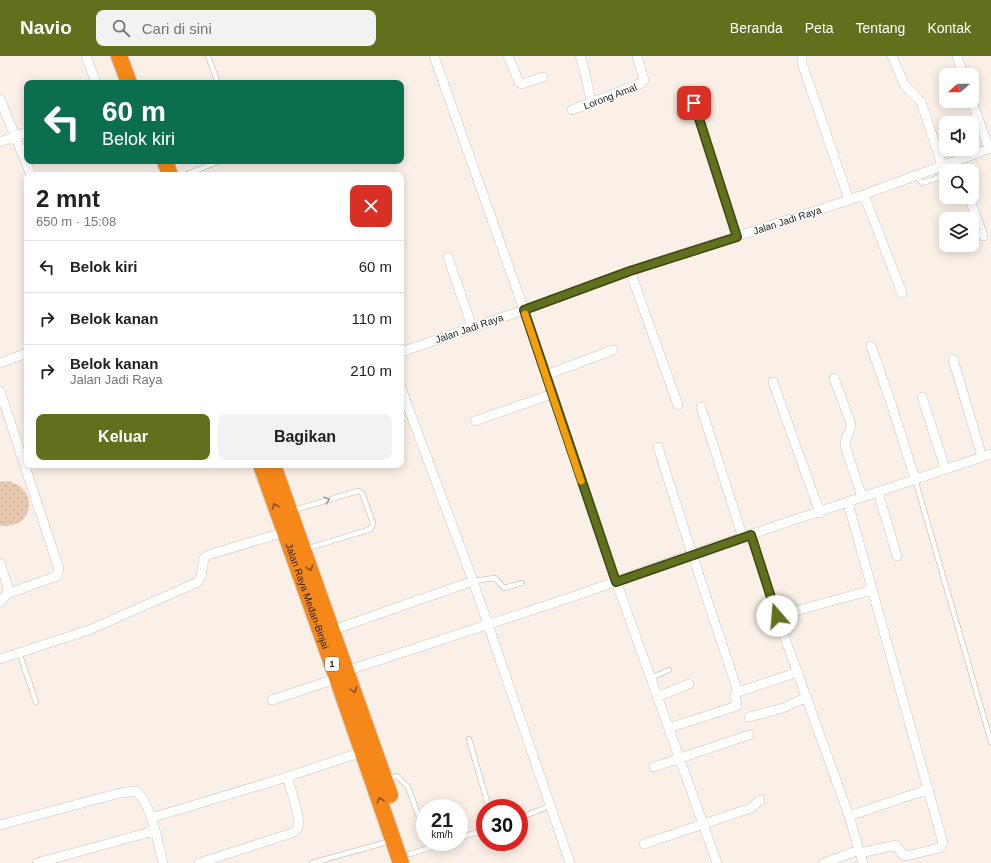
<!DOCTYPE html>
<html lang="id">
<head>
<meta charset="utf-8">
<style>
  body { margin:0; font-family:Arial,sans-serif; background:#f2f2f2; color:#222; height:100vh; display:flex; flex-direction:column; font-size:15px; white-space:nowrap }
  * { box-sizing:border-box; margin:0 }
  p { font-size:13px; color:#767676 }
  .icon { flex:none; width:22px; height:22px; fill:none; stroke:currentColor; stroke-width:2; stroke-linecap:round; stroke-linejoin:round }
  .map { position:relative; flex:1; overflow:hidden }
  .sheet { position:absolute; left:24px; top:116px; width:380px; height:296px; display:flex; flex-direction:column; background:#fff; border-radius:8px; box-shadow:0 2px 10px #0003 }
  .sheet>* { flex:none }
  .top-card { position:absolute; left:24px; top:24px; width:380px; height:84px; border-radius:8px; box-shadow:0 2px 10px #0003; background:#0b6e4f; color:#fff; overflow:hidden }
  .needle { width:26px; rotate:249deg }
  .fabs { position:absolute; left:939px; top:12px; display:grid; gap:8px }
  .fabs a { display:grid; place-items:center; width:40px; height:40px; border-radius:8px; background:#fff; box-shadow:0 2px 10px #0003; font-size:20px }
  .speed { position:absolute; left:416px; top:743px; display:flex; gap:8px; font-size:20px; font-weight:700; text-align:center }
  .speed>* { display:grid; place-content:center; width:52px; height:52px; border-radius:50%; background:#fff; box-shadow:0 2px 10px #0003; line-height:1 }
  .speed small { font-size:10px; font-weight:400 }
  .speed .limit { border:6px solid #d22; background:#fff; color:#111 }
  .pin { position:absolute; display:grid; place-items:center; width:34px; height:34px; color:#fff; margin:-17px; border-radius:8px; box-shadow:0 2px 6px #0006 }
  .me { position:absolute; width:44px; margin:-22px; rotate:342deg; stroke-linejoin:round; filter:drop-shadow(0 0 3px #0008) }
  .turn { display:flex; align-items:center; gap:14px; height:84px; padding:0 12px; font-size:18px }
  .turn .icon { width:52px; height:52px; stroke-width:2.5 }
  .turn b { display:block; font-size:28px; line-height:34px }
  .round { display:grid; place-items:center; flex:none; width:42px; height:42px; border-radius:8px; background:#f2f2f2 }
  .overview { display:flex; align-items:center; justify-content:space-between; height:68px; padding:0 12px }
  h1 { font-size:24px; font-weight:700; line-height:30px }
  .button { display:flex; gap:8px; margin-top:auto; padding:8px 12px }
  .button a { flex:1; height:46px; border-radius:8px; background:#60701d; color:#fff; font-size:16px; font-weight:700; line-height:46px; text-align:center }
  .button a+a { background:#f2f2f2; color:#222 }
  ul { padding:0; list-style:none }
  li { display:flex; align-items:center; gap:12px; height:52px; padding:0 12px; border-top:1px solid #e0e0e0 }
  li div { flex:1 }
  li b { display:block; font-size:15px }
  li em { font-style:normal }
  header { display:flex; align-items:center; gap:24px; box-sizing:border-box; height:56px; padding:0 20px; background:#60701d; color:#fff }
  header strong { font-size:19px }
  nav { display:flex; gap:22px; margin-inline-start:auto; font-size:14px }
  .search { width:280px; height:36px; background:#f2f2f2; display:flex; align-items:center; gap:10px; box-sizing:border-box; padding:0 14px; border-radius:8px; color:#767676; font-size:15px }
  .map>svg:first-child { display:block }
</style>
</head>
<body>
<header>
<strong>Navio</strong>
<div class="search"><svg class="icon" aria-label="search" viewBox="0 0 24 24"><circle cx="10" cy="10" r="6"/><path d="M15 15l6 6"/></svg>Cari di sini</div>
<nav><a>Beranda</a><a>Peta</a><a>Tentang</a><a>Kontak</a></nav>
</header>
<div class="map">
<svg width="991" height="807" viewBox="0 0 991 807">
  <defs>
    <pattern id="grass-dots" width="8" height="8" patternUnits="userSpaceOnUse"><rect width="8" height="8" fill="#e7c9af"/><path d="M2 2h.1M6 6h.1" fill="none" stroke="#c6ac96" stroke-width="1.8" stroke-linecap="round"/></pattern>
  </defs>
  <rect width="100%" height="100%" fill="#faf0e7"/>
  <path fill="url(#grass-dots)" d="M8,425c32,8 26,47 -6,45l-2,-1v-43z"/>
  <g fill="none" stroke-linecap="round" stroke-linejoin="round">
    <g stroke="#cfc5bc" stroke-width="6">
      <path id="lane" d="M208,0l10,27
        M951,106l2,9
        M185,119l35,-14
        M916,119l6,8 24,-8
        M915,423l76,263
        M291,455l67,-20 4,2 11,30 -2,6 -65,20
        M473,525l22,-3 9,10 18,-5
        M19,596l17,50
        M651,622l18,-8
        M469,683l20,69
        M387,722l10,-2 11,11 17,47
        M519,762l31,-12
        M459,782l26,-8
        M410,798l37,-12
        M312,807l79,-22"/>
    </g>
    <g stroke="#cfc5bc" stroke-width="10">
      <path id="street" d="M86,0l10,27
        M434,0l90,254 92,271 101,282
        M508,0l11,26 3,2 21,-7
        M580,0c6,16 7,31 12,47
        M802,0v7l47,137
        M892,0l13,30 16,16 21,63
        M957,0l6,19
        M0,43l31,76
        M972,45l17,48
        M694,47l43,134
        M572,54l70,-27 2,-3 -7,-24
        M0,86l27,-10
        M955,105l4,10
        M864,139l38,98
        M969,141l14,39
        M448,201l24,70
        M630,215l48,134
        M871,290l21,60 23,73
        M401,296l123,-42 106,-39 219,-71 142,-52
        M953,303l29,98
        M0,307l27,-10
        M546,319l67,-25
        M834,322l17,46c0,8 -6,13 -6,21l17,52
        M773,326l47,131
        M401,332l72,193 97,282
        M0,335l59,178 -2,7 -50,18
        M922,341l23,71
        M701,351l42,131
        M475,365l77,-27
        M658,391l34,107 46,138
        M878,436l19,64
        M848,447l95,340 -4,5 -33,8 -3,-1 -7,-10 -36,8
        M751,479l26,81 72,200 14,47
        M0,507l8,23 -1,8 -7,8
        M777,560l95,-26
        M333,574l140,-49
        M0,603l89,-29 109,-48 3,-5 3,-19 4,-3 77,-23
        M343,616l226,-74 123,-44 299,-100
        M657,641l32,-13
        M272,644l66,-22
        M749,661l34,-9 24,-11
        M669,672l68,-22 -2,-11 3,-3 60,-20
        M654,711l95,-32
        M849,760l80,-27
        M151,762l136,-41 78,-26
        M0,769l120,-32 16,-2c16,14 22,52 27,72
        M644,788l107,-36 9,-8
        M37,807l117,-32
        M199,807l93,-30c3,-2 6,-3 6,-6 3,-10 -8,-39 -11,-50
        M824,807l35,-13"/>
    </g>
    <g stroke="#d3d3d2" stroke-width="18">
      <g id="highway">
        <path d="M119,0l10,27"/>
        <path d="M165,105l5,14"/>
        <path id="s1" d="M261,409l75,210 65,188"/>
        <path d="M273,409l117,330"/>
      </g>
    </g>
    <use href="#lane" stroke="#fff" stroke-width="4.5"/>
    <use href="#street" stroke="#fff" stroke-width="9"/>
    <use href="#highway" stroke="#f68819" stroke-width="16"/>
  </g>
  <defs><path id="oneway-chevron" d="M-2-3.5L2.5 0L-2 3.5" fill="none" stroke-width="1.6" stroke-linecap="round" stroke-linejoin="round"/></defs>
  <use stroke="#9d9b9a" href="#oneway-chevron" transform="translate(327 444) rotate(-16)"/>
  <g stroke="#834f1c">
    <use href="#oneway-chevron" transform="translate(275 450) rotate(-110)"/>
    <use href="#oneway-chevron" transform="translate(310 512) rotate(70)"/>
    <use href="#oneway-chevron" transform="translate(354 634) rotate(70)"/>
    <use href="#oneway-chevron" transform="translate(380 744) rotate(-109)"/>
  </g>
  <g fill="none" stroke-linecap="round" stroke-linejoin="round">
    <g stroke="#3e4913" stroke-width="10">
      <path id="route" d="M694,47l43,134 -107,34 -106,39 92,272 135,-47 26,81"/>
    </g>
    <use href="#route" stroke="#60701d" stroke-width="7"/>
    <path stroke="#f59e0b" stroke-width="7" d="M525,258l56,167"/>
  </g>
  <g text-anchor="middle" stroke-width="3" stroke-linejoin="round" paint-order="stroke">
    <rect fill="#fff" stroke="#666462" stroke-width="1" x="325" y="601" width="14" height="14" rx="3"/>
    <g font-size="9" font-weight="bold" fill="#25211e">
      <text x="332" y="611">1</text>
    </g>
    <g font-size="10" fill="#25211e" stroke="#fff">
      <text transform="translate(610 40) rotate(-21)" y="4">Lorong Amal</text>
      <text transform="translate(787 164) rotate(-18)" y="4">Jalan Jadi Raya</text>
      <text transform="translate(469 272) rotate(-19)" y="4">Jalan Jadi Raya</text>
      <text dy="4" stroke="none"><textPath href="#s1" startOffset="139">Jalan Raya Medan-Binjai</textPath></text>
    </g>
  </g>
</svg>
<div class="fabs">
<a><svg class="needle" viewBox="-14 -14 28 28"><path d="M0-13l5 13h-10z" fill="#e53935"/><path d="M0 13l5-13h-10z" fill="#767676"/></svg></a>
<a><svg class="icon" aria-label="sound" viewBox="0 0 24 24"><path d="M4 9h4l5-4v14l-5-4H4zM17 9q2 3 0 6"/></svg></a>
<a><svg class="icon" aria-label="search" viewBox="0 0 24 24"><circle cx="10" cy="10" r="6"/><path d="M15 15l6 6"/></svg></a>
<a><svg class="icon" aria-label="layers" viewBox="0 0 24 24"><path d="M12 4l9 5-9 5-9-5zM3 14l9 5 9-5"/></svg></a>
</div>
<div class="speed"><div>21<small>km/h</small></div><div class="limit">30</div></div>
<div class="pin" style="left:694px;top:47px;background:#d93025"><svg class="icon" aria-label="arrive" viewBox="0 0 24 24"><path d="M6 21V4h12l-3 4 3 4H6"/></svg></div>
<svg class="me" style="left:777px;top:560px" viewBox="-20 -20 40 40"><circle r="19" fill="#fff"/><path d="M0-13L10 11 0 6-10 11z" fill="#60701d"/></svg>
<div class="top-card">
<div class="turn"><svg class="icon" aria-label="left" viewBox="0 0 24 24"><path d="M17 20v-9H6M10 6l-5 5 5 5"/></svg><div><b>60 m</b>Belok kiri</div></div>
</div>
<section class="sheet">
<div class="overview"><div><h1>2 mnt</h1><p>650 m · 15:08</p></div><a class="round" style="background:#d93025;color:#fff"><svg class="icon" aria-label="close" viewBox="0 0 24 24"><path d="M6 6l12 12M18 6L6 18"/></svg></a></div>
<ul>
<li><svg class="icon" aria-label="left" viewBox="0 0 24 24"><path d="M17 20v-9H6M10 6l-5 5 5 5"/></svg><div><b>Belok kiri</b></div><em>60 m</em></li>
<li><svg class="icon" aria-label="right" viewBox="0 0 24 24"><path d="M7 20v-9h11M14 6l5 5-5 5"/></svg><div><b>Belok kanan</b></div><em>110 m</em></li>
<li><svg class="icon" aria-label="right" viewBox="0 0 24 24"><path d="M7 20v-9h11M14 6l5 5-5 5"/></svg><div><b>Belok kanan</b><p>Jalan Jadi Raya</p></div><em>210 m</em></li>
</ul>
<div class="button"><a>Keluar</a><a>Bagikan</a></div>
</section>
</div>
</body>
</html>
